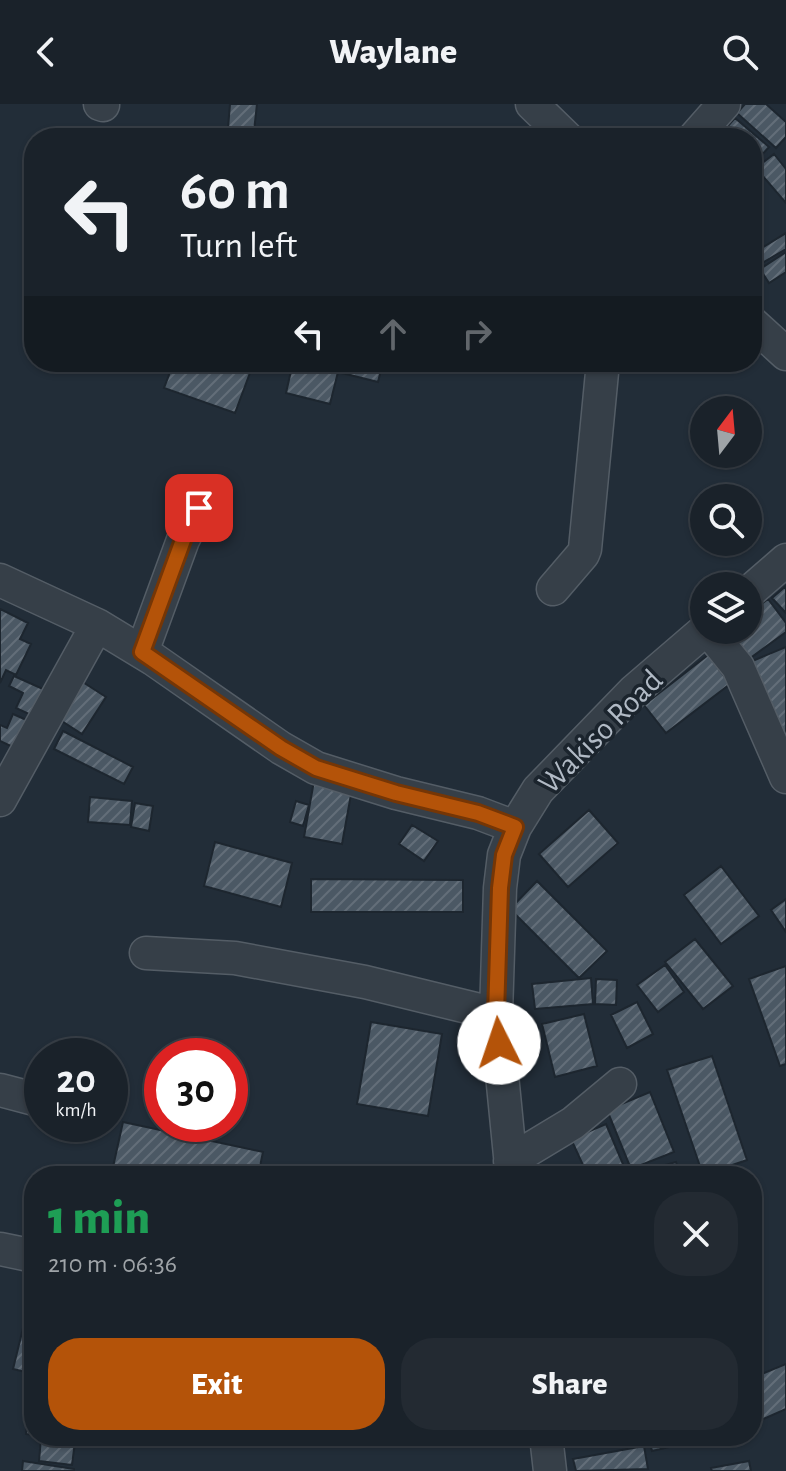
<!DOCTYPE html>
<html lang="en">
<head>
<meta charset="utf-8">
<style>
  body { margin:0; font-family:"Alegreya Sans",sans-serif; background:#232a32; color:#f1f3f6; height:100vh; display:flex; flex-direction:column; font-size:30px; white-space:nowrap }
  * { box-sizing:border-box; margin:0 }
  p { font-size:26px; color:#9fa4a8 }
  .icon { flex:none; width:44px; height:44px; fill:none; stroke:currentColor; stroke-width:2; stroke-linecap:round; stroke-linejoin:round }
  .map { position:relative; flex:1; overflow:hidden }
  .drawer { position:absolute; left:24px; top:1062px; width:738px; height:280px; display:flex; flex-direction:column; background:#1a222a; border-radius:32px; box-shadow:0 2px 6px #0004,0 0 0 2px #383f47 }
  .drawer>* { flex:none }
  .top-card { position:absolute; left:24px; top:24px; width:738px; height:244px; border-radius:32px; box-shadow:0 2px 6px #0004,0 0 0 2px #383f47; background:#1a222a; color:#f1f3f6; overflow:hidden }
  .needle { width:52px; rotate:16deg }
  .tools { position:absolute; left:690px; top:292px; display:grid; gap:16px }
  .tools a { display:grid; place-items:center; width:72px; height:72px; border-radius:50%; background:#1a222a; box-shadow:0 2px 6px #0004,0 0 0 2px #383f47; font-size:40px }
  .speed { position:absolute; left:24px; top:934px; display:flex; gap:16px; font-size:40px; font-weight:700; text-align:center }
  .speed>* { display:grid; place-content:center; width:104px; height:104px; border-radius:50%; background:#1a222a; box-shadow:0 2px 6px #0004,0 0 0 2px #383f47; line-height:1 }
  .speed small { font-size:20px; font-weight:400 }
  .speed .limit { border:12px solid #d22; background:#fff; color:#111 }
  .pin { position:absolute; display:grid; place-items:center; width:68px; height:68px; color:#fff; margin:-34px; border-radius:16px; box-shadow:0 4px 12px #0006 }
  .me { position:absolute; width:88px; margin:-44px; rotate:356deg; stroke-linejoin:round; filter:drop-shadow(0 0 6px #0008) }
  .turn { display:flex; align-items:center; gap:28px; height:168px; padding:0 24px; font-size:36px }
  .turn .icon { width:104px; height:104px; stroke-width:2.5 }
  .turn b { display:block; font-size:56px; line-height:68px }
  .lanes { display:flex; align-items:center; height:76px; padding:0 24px; background:#0003; justify-content:center; gap:40px; direction:ltr }
  .lanes .off { opacity:.35 }
  .round { display:grid; place-items:center; flex:none; width:84px; height:84px; border-radius:32px; background:#232a32 }
  .headline { display:flex; align-items:center; justify-content:space-between; height:136px; padding:0 24px }
  h1 { font-size:48px; font-weight:800; line-height:60px; color:#1e9e55 }
  .button { display:flex; gap:16px; margin-top:auto; padding:16px 24px }
  .button a { flex:1; height:92px; border-radius:32px; background:#b45309; color:#fff; font-size:32px; font-weight:800; line-height:92px; text-align:center }
  .button a+a { background:#232a32; color:#f1f3f6 }
  header { display:flex; justify-content:space-between; align-items:center; height:104px; padding:0 24px; background:#1a222a; font-size:36px; font-weight:800 }
  .map>svg:first-child { display:block }
</style>
</head>
<body>
<header><svg class="icon" aria-label="back" viewBox="0 0 24 24"><path d="M15 5l-7 7 7 7"/></svg>Waylane<svg class="icon" aria-label="search" viewBox="0 0 24 24"><circle cx="10" cy="10" r="6"/><path d="M15 15l6 6"/></svg></header>
<div class="map">
<svg width="786" height="1367" viewBox="0 0 786 1367">
  <defs>
    <pattern id="building-hatch" width="6" height="6" patternUnits="userSpaceOnUse" patternTransform="scale(2)"><rect width="6" height="6" fill="#4b5864"/><path d="M-1 1l2-2M0 6l6-6M5 7l2-2" fill="none" stroke="#636e79"/></pattern>
  </defs>
  <rect width="100%" height="100%" fill="#222d38"/>
  <path fill="url(#building-hatch)" stroke="#1d262f" stroke-width="2" d="M230,0h27l-3,27 -26,-3z
    M745,0h21l20,18v15l-10,11 -39,-35z
    M735,14l34,29 -17,19v-28h-35z
    M774,50l12,15v34l-30,-35z
    M786,129v16l-29,17 -5,-12z
    M786,148v20l-17,11 -9,-14z
    M174,258h80l-19,51 -71,-25z
    M293,258h90l-5,20 -40,-10 -8,32 -44,-11z
    M786,482v27l-14,-15z
    M768,495l18,24v9l-37,27 -22,-29h21v-16z
    M0,505l28,14 -8,16 11,5 -15,31 -10,-5 -6,13z
    M786,543v99l-36,-84z
    M708,551l22,29 -64,49 -22,-28z
    M14,572l29,13 -12,26 -15,-7 7,-15 -14,-7z
    M78,575l28,18 -24,37 -28,-18z
    M13,610l18,8 -16,26 -15,-7v-16l7,3z
    M63,627l70,36 -9,17 -70,-35z
    M314,677l38,8 -10,55 -38,-7z
    M90,693l42,4 -2,24 -42,-3z
    M296,697l13,4 -6,21 -13,-4z
    M135,699l18,3 -4,25 -18,-4z
    M589,706l29,33 -50,44 -29,-33z
    M412,721l26,16 -14,20 -25,-17z
    M215,738l77,21 -11,44 -77,-21z
    M721,762l38,50 -38,28 -37,-49z
    M311,775l152,1v32h-152z
    M537,777l70,70 -28,27 -69,-69z
    M786,795v33l-15,-22z
    M695,835l38,47 -30,23 -38,-47z
    M665,861l19,27 -26,20 -21,-27z
    M786,862v98l-6,2 -31,-87z
    M591,874l2,26 -58,5 -3,-25z
    M596,875l21,1 -1,25 -21,-1z
    M637,898l16,32 -26,14 -16,-33z
    M584,910l13,52 -42,11 -13,-53z
    M371,918l71,12 -14,82 -71,-12z
    M712,952l35,104 -44,15 -36,-105z
    M650,988l24,60 -43,17 -24,-59z
    M123,1018l140,30 -5,24h-147z
    M606,1020l22,52h-40l-17,-37z
    M676,1058l3,9 3,-1 2,6 -54,-1z
    M28,1204l6,2v64l-21,-5z
    M786,1260v45l-34,15v-46z
    M30,1295l4,1v35l-8,-1z
    M406,1332h47v10h-47z
    M648,1332h19l2,11 -17,4z
    M41,1334l34,4 -3,23 -33,-4z
    M644,1342l4,23 -72,2 -3,-12z
    M23,1357l51,8v2h-52z
    M749,1357l2,10h-39l-1,-3z"/>
  <g fill="none" stroke-linecap="round" stroke-linejoin="round">
    <g stroke="#545d66" stroke-width="35">
      <path id="minor" d="M100,0l3,1
        M532,0l35,34
        M694,34l30,-34
        M752,219l34,31
        M0,476l97,45 56,34 128,89 35,20 80,25 82,20 37,14
        M553,485l30,-35 2,-5 18,-187
        M748,489l38,-33
        M708,526l30,37 48,110
        M142,548l41,-112 16,-32
        M0,696l97,-175
        M146,849l89,5 130,24 131,32
        M0,986l42,11
        M510,1057l63,-38 47,-39
        M512,1072l-16,-162 4,-126 4,-33 11,-28 23,-37 96,-99 71,-61
        M0,1145l34,7
        M546,1332l4,35"/>
    </g>
    <use href="#minor" stroke="#363f48" stroke-width="32"/>
  </g>
  <g fill="none" stroke-linecap="round" stroke-linejoin="round">
    <g stroke="#753606" stroke-width="20">
      <path id="route" d="M199,404l-16,32 -41,112 139,96 35,20 80,25 82,20 37,14 -11,28 -4,33 -4,126 3,29"/>
    </g>
    <use href="#route" stroke="#b45309" stroke-width="14"/>
  </g>
  <g text-anchor="middle" stroke-width="7" stroke-linejoin="round" paint-order="stroke">
    <g font-size="32" fill="#b1bac5" stroke="#1b242d">
      <text transform="translate(600 627) rotate(-45)" y="11">Wakiso Road</text>
    </g>
  </g>
</svg>
<div class="tools">
<a><svg class="needle" viewBox="-14 -14 28 28"><path d="M0-13l5 13h-10z" fill="#e53935"/><path d="M0 13l5-13h-10z" fill="#9fa4a8"/></svg></a>
<a><svg class="icon" aria-label="search" viewBox="0 0 24 24"><circle cx="10" cy="10" r="6"/><path d="M15 15l6 6"/></svg></a>
<a><svg class="icon" aria-label="layers" viewBox="0 0 24 24"><path d="M12 4l9 5-9 5-9-5zM3 14l9 5 9-5"/></svg></a>
</div>
<div class="speed"><div>20<small>km/h</small></div><div class="limit">30</div></div>
<div class="pin" style="left:199px;top:404px;background:#d93025"><svg class="icon" aria-label="arrive" viewBox="0 0 24 24"><path d="M6 21V4h12l-3 4 3 4H6"/></svg></div>
<svg class="me" style="left:499px;top:939px" viewBox="-20 -20 40 40"><circle r="19" fill="#fff"/><path d="M0-13L10 11 0 6-10 11z" fill="#b45309"/></svg>
<div class="top-card">
<div class="turn"><svg class="icon" aria-label="left" viewBox="0 0 24 24"><path d="M17 20v-9H6M10 6l-5 5 5 5"/></svg><div><b>60 m</b>Turn left</div></div>
<div class="lanes"><svg class="icon" aria-label="left" viewBox="0 0 24 24"><path d="M17 20v-9H6M10 6l-5 5 5 5"/></svg><svg class="icon off" aria-label="ahead" viewBox="0 0 24 24"><path d="M12 20V5M6 11l6-6 6 6"/></svg><svg class="icon off" aria-label="right" viewBox="0 0 24 24"><path d="M7 20v-9h11M14 6l5 5-5 5"/></svg></div>
</div>
<section class="drawer">
<div class="headline"><div><h1>1 min</h1><p>210 m · 06:36</p></div><a class="round"><svg class="icon" aria-label="close" viewBox="0 0 24 24"><path d="M6 6l12 12M18 6L6 18"/></svg></a></div>
<div class="button"><a>Exit</a><a>Share</a></div>
</section>
</div>
</body>
</html>
